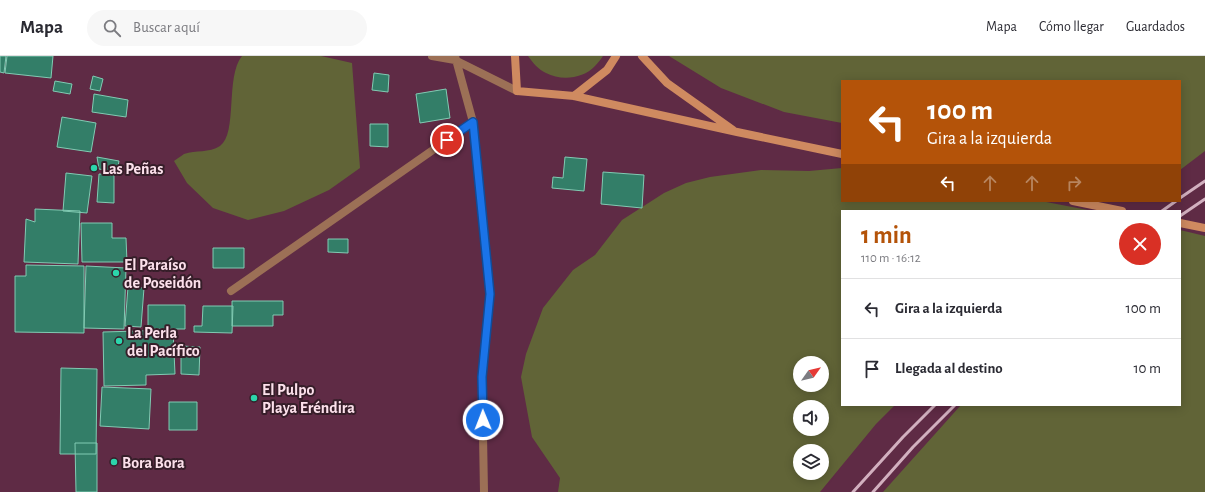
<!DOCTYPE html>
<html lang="es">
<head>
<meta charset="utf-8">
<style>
  body { margin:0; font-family:"Alegreya Sans",sans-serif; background:#f7f7f7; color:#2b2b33; height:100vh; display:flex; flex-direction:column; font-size:15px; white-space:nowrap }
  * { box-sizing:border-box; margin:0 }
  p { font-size:13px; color:#7c7c81 }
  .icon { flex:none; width:22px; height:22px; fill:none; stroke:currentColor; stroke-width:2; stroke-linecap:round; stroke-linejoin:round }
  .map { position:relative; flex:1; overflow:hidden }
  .side { position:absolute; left:841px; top:154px; width:340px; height:196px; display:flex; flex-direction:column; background:#fff; border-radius:0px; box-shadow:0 2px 10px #0003 }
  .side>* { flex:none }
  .banner { position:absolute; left:841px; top:24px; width:340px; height:122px; border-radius:0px; box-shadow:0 2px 10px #0003; background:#b45309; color:#fff; overflow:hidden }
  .needle { width:26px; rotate:56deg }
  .tools { position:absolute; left:793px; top:300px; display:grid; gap:8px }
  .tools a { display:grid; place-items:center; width:36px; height:36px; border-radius:50%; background:#fff; box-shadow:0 2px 10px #0003; font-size:20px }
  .pin { position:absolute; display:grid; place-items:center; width:34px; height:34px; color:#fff; margin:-17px; border:2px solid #fff; border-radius:50%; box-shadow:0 1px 4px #0007 }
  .me { position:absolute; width:44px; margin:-22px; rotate:359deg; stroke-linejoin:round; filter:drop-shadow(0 0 3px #0008) }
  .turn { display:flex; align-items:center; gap:14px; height:84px; padding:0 20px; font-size:18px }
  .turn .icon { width:52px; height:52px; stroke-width:2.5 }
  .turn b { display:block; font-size:28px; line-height:34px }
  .lanes { display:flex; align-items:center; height:38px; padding:0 20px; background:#0003; justify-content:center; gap:20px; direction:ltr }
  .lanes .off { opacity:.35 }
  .round { display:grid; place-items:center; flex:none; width:42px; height:42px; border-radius:21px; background:#f7f7f7 }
  .overview { display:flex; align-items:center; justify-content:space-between; height:68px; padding:0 20px }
  h1 { font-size:24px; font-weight:600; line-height:30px; color:#b45309 }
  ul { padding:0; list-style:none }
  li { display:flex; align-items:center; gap:12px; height:60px; padding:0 20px; border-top:1px solid #e1e1e2 }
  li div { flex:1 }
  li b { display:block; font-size:15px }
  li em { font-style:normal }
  header { display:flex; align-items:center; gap:24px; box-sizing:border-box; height:56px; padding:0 20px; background:#fff; border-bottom:1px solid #e1e1e2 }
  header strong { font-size:19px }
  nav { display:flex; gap:22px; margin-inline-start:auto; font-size:14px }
  .search { width:280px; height:36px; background:#f7f7f7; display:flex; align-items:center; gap:10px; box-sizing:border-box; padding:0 14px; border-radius:22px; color:#7c7c81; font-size:15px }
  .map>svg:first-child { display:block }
</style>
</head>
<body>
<header>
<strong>Mapa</strong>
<div class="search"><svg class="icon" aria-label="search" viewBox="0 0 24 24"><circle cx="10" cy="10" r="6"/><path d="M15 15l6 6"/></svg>Buscar aquí</div>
<nav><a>Mapa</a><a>Cómo llegar</a><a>Guardados</a></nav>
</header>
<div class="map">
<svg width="1205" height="436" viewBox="0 0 1205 436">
  <rect width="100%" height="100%" fill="#5f2b45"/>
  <path fill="#616437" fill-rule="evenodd" d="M242,0h79l31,7 8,105 -31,22 -45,21 -36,9 -35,-12 -26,-25 -13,-22c3,-2 7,-5 10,-7 12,-4 25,-1 36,-8 18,-13 5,-69 22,-90z
    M528,0h75c-2,3 -5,7 -8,10 -12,13 -34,15 -49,7 -8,-4 -13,-10 -18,-17z
    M669,0h536v95l-25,19v-89h-338v42l-58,-11 -63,-24z
    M842,112v33h199l52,10h-251v194h53l-19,19 -56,68h-262l2,-14 -28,-41 -11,-60 5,-23 17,-46 30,-38 22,-15 27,-35 42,-27 22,-10 24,-6 51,-7 48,1zM800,307h22v22h-22zM800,351h22v22h-22zM800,395h22v22h-22z
    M1180,174l25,6v256h-322l78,-87h219z"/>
  <path fill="#337e68" stroke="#81cbb3" d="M0,0h6l-2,17 -4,-1z
    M7,0h46l-2,22 -46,-5z
    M374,17l15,2 -1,17 -16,-2z
    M93,20l10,3 -3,12 -10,-2z
    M55,25l17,3 -2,10 -17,-3z
    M446,33l4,29 -30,5 -4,-29z
    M94,38l34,6 -2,17 -34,-5z
    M62,61l34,6 -5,29 -34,-5z
    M370,68h18v23l-18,-1z
    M97,101l22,4 -2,11 -18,-3z
    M565,101l22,2 -3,32 -32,-3 1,-11 10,1z
    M603,116l41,3 -2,33 -41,-4z
    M66,117l26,3 -5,37 -24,-2z
    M99,118l15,1v28l-17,-1z
    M35,153l45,2 -2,53 -54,-2 2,-43 9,3z
    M81,167h31v15h14l1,24h-45z
    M328,183h20v14l-20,-1z
    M213,192h31v20h-31z
    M26,209l58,1v67l-69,-1v-56h11z
    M86,210l40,2 -2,61 -40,-1z
    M128,231l16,1 -3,39 -16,-1z
    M232,245h51v14h-10v11h-41z
    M148,249h37v24h-37z
    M203,250h30l-1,27 -38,-1v-6h8z
    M173,274l2,44 -29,1v10l-42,1 -1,-54z
    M181,290l19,1 -1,28 -18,-1z
    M61,312l36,1 -1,85h-36z
    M102,331l49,2 -2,40 -49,-3z
    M169,346h28v28h-28z
    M75,387h22v49h-21z"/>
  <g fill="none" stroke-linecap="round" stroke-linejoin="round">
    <path stroke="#9c7056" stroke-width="8" d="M231,235l242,-169"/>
    <path stroke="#9c7056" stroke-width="8" d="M432,0l23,4 62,31
      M455,0l18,66 17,173 -8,82 2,115"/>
    <path stroke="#cf8a60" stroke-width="8" d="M515,0l2,35 57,5 163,36 105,22
      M642,0l25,27 66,47
      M574,40l33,-26 9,-14
      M1073,145l49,10
      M1180,167l25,5"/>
    <path stroke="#d2b0bf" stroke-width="3" d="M1180,142l25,-17
      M1162,155l14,-10
      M1180,160l25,-17
      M853,436l50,-55 32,-32
      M873,436l40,-45 42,-42"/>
  </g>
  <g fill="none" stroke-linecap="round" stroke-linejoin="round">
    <g stroke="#114b97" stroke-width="10">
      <path id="route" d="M447,84l26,-18 17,172 -8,83 1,43"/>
    </g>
    <use href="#route" stroke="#1a73e8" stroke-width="7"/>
  </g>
  <g fill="#2cd5ab" stroke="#361e29" stroke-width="1.5">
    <circle cx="94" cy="112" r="4"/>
    <circle cx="116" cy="217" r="4"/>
    <circle cx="119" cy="285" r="4"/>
    <circle cx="254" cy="342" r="4"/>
    <circle cx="114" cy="406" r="4"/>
  </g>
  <g text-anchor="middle" stroke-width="4" stroke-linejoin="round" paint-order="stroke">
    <g font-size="16" font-weight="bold" fill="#fce0eb" stroke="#361e29" text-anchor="start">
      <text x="102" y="118">Las Peñas</text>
      <text x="124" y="214">El Paraíso<tspan x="124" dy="18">de Poseidón</tspan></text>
      <text x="127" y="282">La Perla<tspan x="127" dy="18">del Pacífico</tspan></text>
      <text x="262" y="339">El Pulpo<tspan x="262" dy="18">Playa Eréndira</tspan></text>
      <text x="122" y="412">Bora Bora</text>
    </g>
  </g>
</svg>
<div class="tools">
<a><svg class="needle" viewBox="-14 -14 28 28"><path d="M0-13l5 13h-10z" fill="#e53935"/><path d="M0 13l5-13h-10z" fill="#7c7c81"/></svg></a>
<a><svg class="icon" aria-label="sound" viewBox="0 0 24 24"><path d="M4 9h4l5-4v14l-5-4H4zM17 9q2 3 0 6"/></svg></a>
<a><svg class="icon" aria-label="layers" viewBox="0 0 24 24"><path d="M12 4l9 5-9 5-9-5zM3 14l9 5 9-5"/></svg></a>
</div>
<div class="pin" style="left:447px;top:84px;background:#d93025"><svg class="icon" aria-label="arrive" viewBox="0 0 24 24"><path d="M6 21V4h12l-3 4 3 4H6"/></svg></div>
<svg class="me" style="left:483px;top:364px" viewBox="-20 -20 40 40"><circle r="17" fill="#1a73e8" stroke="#fff" stroke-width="3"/><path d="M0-11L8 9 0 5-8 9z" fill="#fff"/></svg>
<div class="banner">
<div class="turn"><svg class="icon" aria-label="left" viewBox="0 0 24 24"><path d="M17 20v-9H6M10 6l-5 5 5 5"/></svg><div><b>100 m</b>Gira a la izquierda</div></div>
<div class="lanes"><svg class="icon" aria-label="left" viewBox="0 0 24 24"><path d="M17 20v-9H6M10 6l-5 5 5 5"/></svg><svg class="icon off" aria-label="ahead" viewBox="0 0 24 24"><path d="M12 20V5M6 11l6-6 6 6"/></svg><svg class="icon off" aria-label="ahead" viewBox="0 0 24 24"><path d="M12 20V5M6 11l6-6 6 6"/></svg><svg class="icon off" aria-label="right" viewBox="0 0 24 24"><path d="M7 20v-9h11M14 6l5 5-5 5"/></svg></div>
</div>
<section class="side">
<div class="overview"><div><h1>1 min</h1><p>110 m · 16:12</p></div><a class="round" style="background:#d93025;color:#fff"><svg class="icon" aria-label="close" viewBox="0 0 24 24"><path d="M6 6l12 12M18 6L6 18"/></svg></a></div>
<ul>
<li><svg class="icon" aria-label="left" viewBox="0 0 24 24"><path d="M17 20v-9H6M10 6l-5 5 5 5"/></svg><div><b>Gira a la izquierda</b></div><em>100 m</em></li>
<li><svg class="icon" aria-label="arrive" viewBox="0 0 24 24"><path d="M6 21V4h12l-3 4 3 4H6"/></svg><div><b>Llegada al destino</b></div><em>10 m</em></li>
</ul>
</section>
</div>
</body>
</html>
